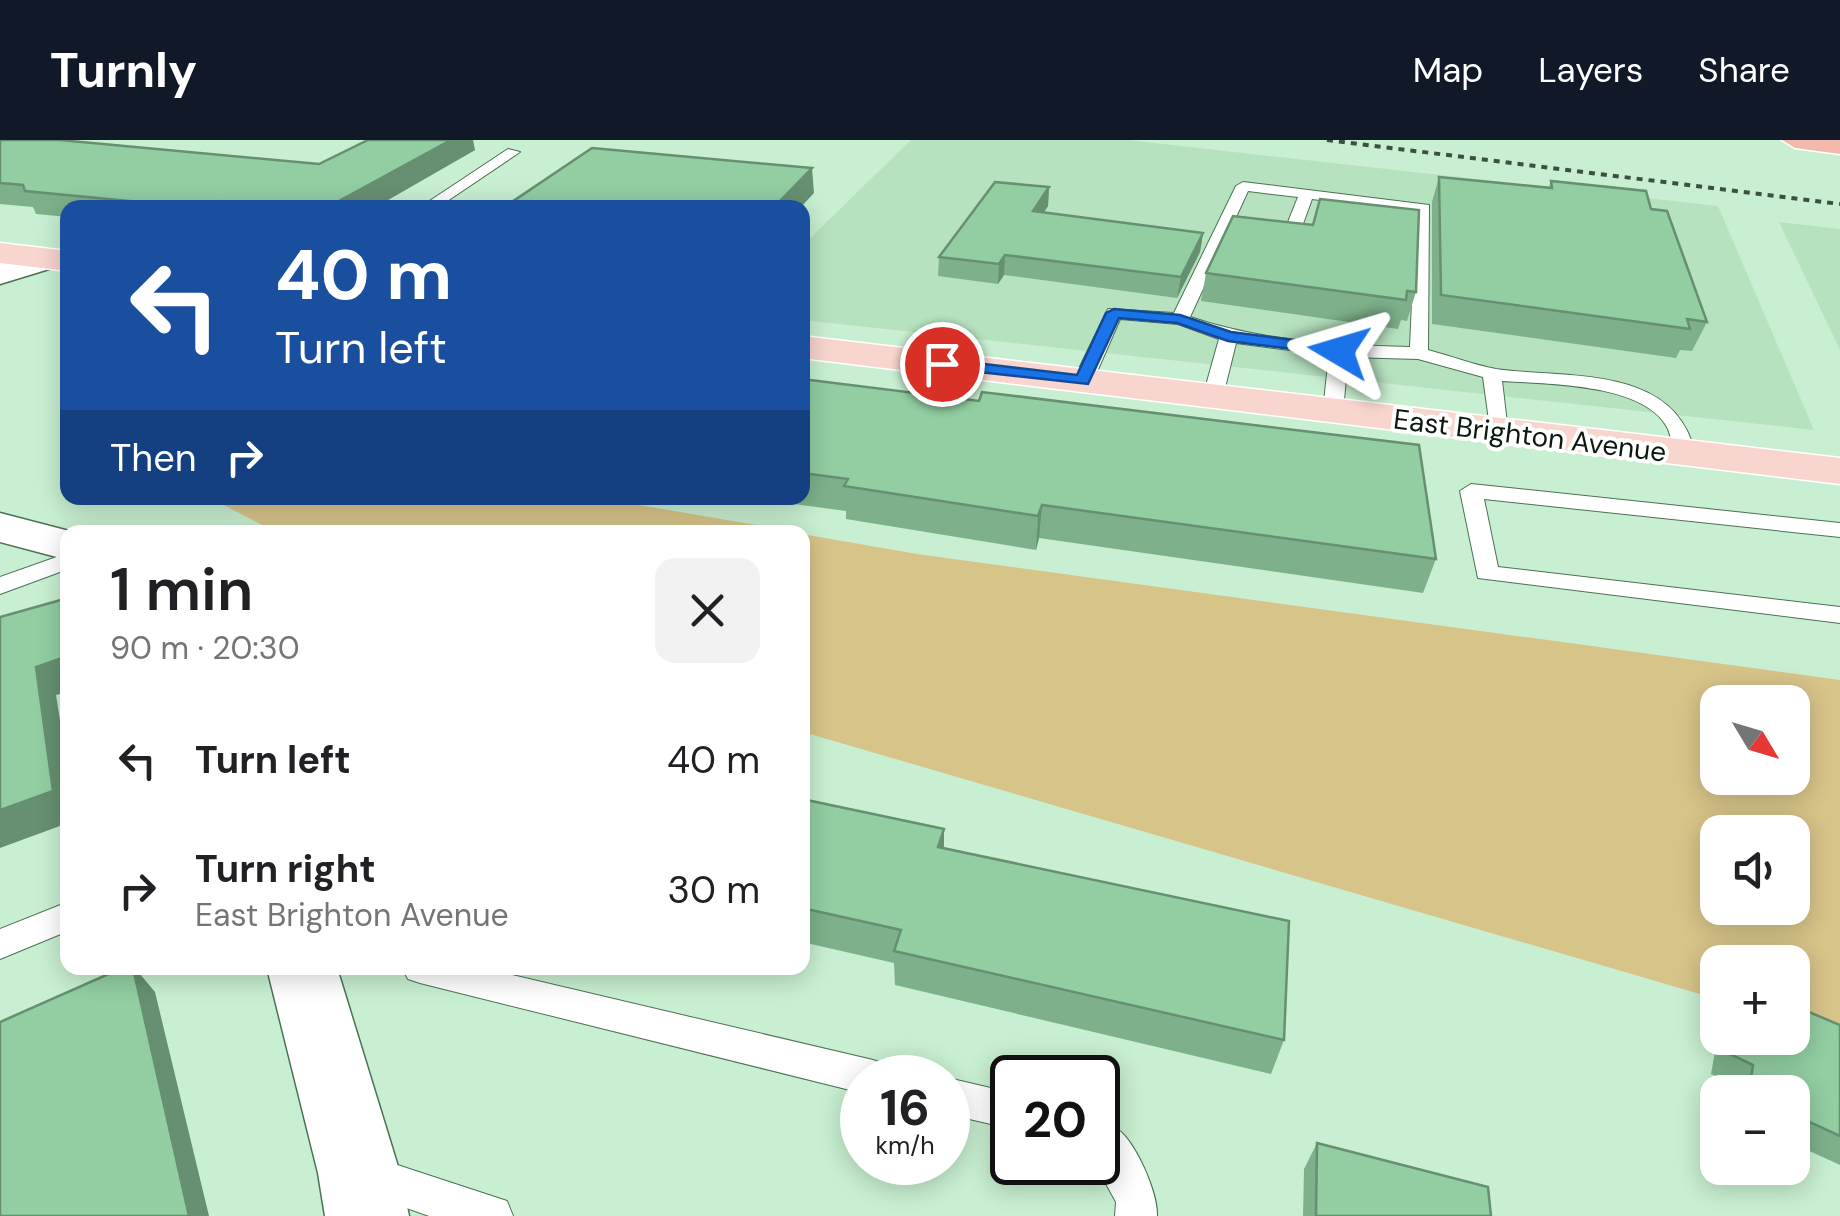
<!DOCTYPE html>
<html lang="en">
<head>
<meta charset="utf-8">
<style>
  body { margin:0; font-family:"DM Sans",sans-serif; background:#f2f2f2; color:#202124; height:100vh; display:flex; flex-direction:column; font-size:38px; white-space:nowrap }
  * { box-sizing:border-box; margin:0 }
  p { font-size:32px; color:#757577 }
  .icon { flex:none; width:55px; height:55px; fill:none; stroke:currentColor; stroke-width:2; stroke-linecap:round; stroke-linejoin:round }
  .map { position:relative; flex:1; overflow:hidden }
  .details { position:absolute; left:60px; top:385px; width:750px; height:450px; display:flex; flex-direction:column; background:#fff; border-radius:20px; box-shadow:0 5px 25px #0003 }
  .details>* { flex:none }
  .hud { position:absolute; left:60px; top:60px; width:750px; height:305px; border-radius:20px; box-shadow:0 5px 25px #0003; background:#1a4fa0; color:#fff; overflow:hidden }
  .needle { width:65px; rotate:128deg }
  .controls { position:absolute; left:1700px; top:545px; display:grid; gap:20px }
  .controls a { display:grid; place-items:center; width:110px; height:110px; border-radius:20px; background:#fff; box-shadow:0 5px 25px #0003; font-size:50px }
  .speed { position:absolute; left:840px; top:915px; display:flex; gap:20px; font-size:50px; font-weight:700; text-align:center }
  .speed>* { display:grid; place-content:center; width:130px; height:130px; border-radius:50%; background:#fff; box-shadow:0 5px 25px #0003; line-height:1 }
  .speed small { font-size:25px; font-weight:400 }
  .speed .limit { border:5px solid #111; border-radius:15px; background:#fff; color:#111 }
  .pin { position:absolute; display:grid; place-items:center; width:85px; height:85px; color:#fff; margin:-42px; border:5px solid #fff; border-radius:50%; box-shadow:0 2px 10px #0007 }
  .me { position:absolute; width:110px; margin:-55px; rotate:277deg; stroke-linejoin:round; filter:drop-shadow(0 0 8px #0008) }
  .turn { display:flex; align-items:center; gap:35px; height:210px; padding:0 50px; font-size:45px }
  .turn .icon { width:130px; height:130px; stroke-width:2.5 }
  .turn b { display:block; font-size:70px; line-height:85px }
  .then { display:flex; align-items:center; height:95px; padding:0 50px; background:#0003; gap:20px; font-size:38px }
  .round { display:grid; place-items:center; flex:none; width:105px; height:105px; border-radius:20px; background:#f2f2f2 }
  .headline { display:flex; align-items:center; justify-content:space-between; height:170px; padding:0 50px }
  h1 { font-size:60px; font-weight:600; line-height:75px }
  ul { padding:0; list-style:none }
  li { display:flex; align-items:center; gap:30px; height:130px; padding:0 50px }
  li div { flex:1 }
  li b { display:block; font-size:38px }
  li em { font-style:normal }
  header { display:flex; align-items:center; gap:60px; box-sizing:border-box; height:140px; padding:0 50px; background:#111827; color:#fff }
  header strong { font-size:48px }
  nav { display:flex; gap:55px; margin-inline-start:auto; font-size:35px }
  .map>svg:first-child { display:block }
</style>
</head>
<body>
<header>
<strong>Turnly</strong>
<nav><a>Map</a><a>Layers</a><a>Share</a></nav>
</header>
<div class="map">
<svg width="1840" height="1076" viewBox="0 0 1840 1076">
  <rect width="100%" height="100%" fill="#c8efd1"/>
  <path fill="#b6e2c0" d="M911,0h216l591,66 96,224 -1011,-110v-75z
    M1779,82l61,7v121z"/>
  <path fill="#d7c489" fill-rule="evenodd" d="M210,358h388l199,34h-521z
    M802,394l115,20 923,126v354l-47,-14 -1,-58h-74l-1,37 -914,-267zM1718,562h74v76h-74zM1718,692h74v76h-74z"/>
  <g fill="none" stroke-linecap="round" stroke-linejoin="round">
    <g stroke="#4d7057" stroke-width="2">
      <path id="service" d="M508,9l12,3 -83,56h-18z
        M1243,42l186,23 -1,145c23,6 46,15 68,19 71,10 179,-5 199,84l-3,5h-16c-4,-10 -4,-21 -9,-31 -24,-44 -121,-43 -165,-46l6,50 -3,4h-14l-8,-58 -65,-18 -70,-2 -5,54 -10,6 -10,-6 6,-56 -93,-12 -13,53 -10,6 -7,-2 -3,-4 16,-57 -41,-15 -58,-5 -27,62 -3,4h-14l-3,-4 35,-72 66,4 62,-127zM1248,51l50,6 -14,35 8,5 8,-5 12,-33 104,13 -6,135c-75,-2 -149,-6 -220,-30z
        M1471,344l369,39v14l-356,-38 14,68 342,40v16l-362,-45 -18,-87z
        M68,413v16l-68,25v-17z
        M68,762v29l-68,28v-30z
        M402,828h80l391,92 14,5 5,13h-30v15l-442,-110 -12,-4z
        M948,938l64,15v36l-64,-15z
        M1098,983c6,2 18,5 23,9 17,16 37,62 36,84h-42l1,-14 -22,-40h4z
        M370,1016l137,45 6,15h-84l-73,-26 -6,-14 6,-14z"/>
    </g>
    <g stroke="#4d7057" stroke-width="3">
      <path id="minor" d="M48,109l11,3 5,7 -5,7 -59,18v-21z
        M0,373l73,19h-5v28l-68,-18z
        M267,828h70l63,205 9,43h-84l-7,-43z"/>
    </g>
    <g stroke="#fff" stroke-width="3">
      <path id="primary" d="M0,103l68,8v20l-68,-8z
        M802,196l1038,122v26l-1038,-126z"/>
    </g>
    <g stroke="#fff" stroke-width="3">
      <path id="motorway" d="M1782,0h58v14l-45,-6z"/>
    </g>
    <use href="#service" fill="#fff" fill-rule="evenodd"/>
    <use href="#minor" fill="#fff" fill-rule="evenodd"/>
    <use href="#primary" fill="#f8d5ce" fill-rule="evenodd"/>
    <use href="#motorway" fill="#f3b9ad" fill-rule="evenodd"/>
    <path stroke="#3c5041" stroke-width="4" stroke-dasharray="6 6" stroke-linecap="butt" d="M1327,0l513,64"/>
  </g>
  <path fill="#7eb18b" d="M0,0l319,24 156,-14 -101,58h-306v9l-32,-3 -3,-7 -33,-3z
    M1439,37l110,10 2,-6 100,28 56,113 -15,29 -12,-1 -4,8 -244,-34v-122z
    M1049,47l-1,19 -5,7 160,20 -3,19 -23,46 -173,-23 -6,9 -60,-8 1,-19z
    M1206,133l210,19 -9,29 -6,-1 -3,9 -197,-28z
    M802,239l634,180 -13,34 -384,-55 -3,12 -190,-31v-8l-97,-13h53z
    M802,659l142,50 340,191 -13,34 -376,-89 -1,-22 -92,-21z
    M1840,885v140l-48,-22v-51h-59l1,-7 -23,-11 7,-39v3h74z
    M1317,1003l174,73h-188l1,-47z"/>
  <path fill="#669071" d="M451,0h22l2,10 -101,58h-48z
    M812,28l2,25 -14,15h-27z
    M1049,47l-1,19 -16,24 1,-19z
    M220,61l3,7h-16z
    M1203,93l-3,19 -23,46 4,-21z
    M1005,115l-1,20 -6,9 1,-20z
    M1042,365l-3,33 -3,12 2,-34z
    M68,516v36l-12,3 12,75v53l-68,25v-38l36,-143z
    M944,689v35l-6,-17z
    M133,828h2l20,24 54,224h-20z"/>
  <path fill="#92cea2" stroke="#669071" stroke-width="2.5" d="M0,0h60l259,24 49,-24h83l-125,68h-43l-63,-7 -13,7h-5l-177,-17 -2,-6 -23,-2z
    M592,8l220,20 -39,40h-270z
    M1439,37l113,11 -1,-7 95,10 5,18 16,2 40,111 -20,-3 3,10 -249,-34z
    M995,42l54,5 -16,24 170,22 -22,44 -176,-22 -6,9 -60,-7z
    M1320,59l99,11 -3,82 -9,-1 -1,9 -200,-27 27,-57 80,9z
    M802,239l177,22 3,-9 437,53 17,114 -394,-54 -4,11 -194,-30 4,-7 -46,-6z
    M68,458v58l-32,11 17,124 -53,19v-193z
    M802,659l142,30 -6,18 351,74 -5,119 -390,-89 7,-21 -99,-22z
    M122,828h11l56,248h-189v-194z
    M1792,865l48,20v111l-48,-22v-22h-43l4,-27 -23,-11 2,-16h60z
    M1317,1003l171,44 3,29h-175z"/>
  <path fill="#1a73e8" stroke="#114b97" stroke-width="2.5" d="M1114,169l66,6 51,17 108,14 8,5 -8,4 -111,-14 -51,-18 -58,-5 -31,66 -146,-16 -7,-4 7,-5 135,16 29,-62z"/>
  <g text-anchor="middle" stroke-width="8" stroke-linejoin="round" paint-order="stroke">
    <g font-size="28" fill="#0a180e" stroke="#fff">
      <text transform="translate(1530 295) rotate(7)" y="10">East Brighton Avenue</text>
    </g>
  </g>
</svg>
<div class="controls">
<a><svg class="needle" viewBox="-14 -14 28 28"><path d="M0-13l5 13h-10z" fill="#e53935"/><path d="M0 13l5-13h-10z" fill="#757577"/></svg></a>
<a><svg class="icon" aria-label="sound" viewBox="0 0 24 24"><path d="M4 9h4l5-4v14l-5-4H4zM17 9q2 3 0 6"/></svg></a>
<a>+</a>
<a>−</a>
</div>
<div class="speed"><div>16<small>km/h</small></div><div class="limit">20</div></div>
<div class="pin" style="left:942px;top:224px;background:#d93025"><svg class="icon" aria-label="arrive" viewBox="0 0 24 24"><path d="M6 21V4h12l-3 4 3 4H6"/></svg></div>
<svg class="me" style="left:1339px;top:211px" viewBox="-20 -20 40 40"><path d="M0-17L14 15 0 8-14 15z" fill="#1a73e8" stroke="#fff" stroke-width="4"/></svg>
<div class="hud">
<div class="turn"><svg class="icon" aria-label="left" viewBox="0 0 24 24"><path d="M17 20v-9H6M10 6l-5 5 5 5"/></svg><div><b>40 m</b>Turn left</div></div>
<div class="then">Then<svg class="icon" aria-label="right" viewBox="0 0 24 24"><path d="M7 20v-9h11M14 6l5 5-5 5"/></svg></div>
</div>
<section class="details">
<div class="headline"><div><h1>1 min</h1><p>90 m · 20:30</p></div><a class="round"><svg class="icon" aria-label="close" viewBox="0 0 24 24"><path d="M6 6l12 12M18 6L6 18"/></svg></a></div>
<ul>
<li><svg class="icon" aria-label="left" viewBox="0 0 24 24"><path d="M17 20v-9H6M10 6l-5 5 5 5"/></svg><div><b>Turn left</b></div><em>40 m</em></li>
<li><svg class="icon" aria-label="right" viewBox="0 0 24 24"><path d="M7 20v-9h11M14 6l5 5-5 5"/></svg><div><b>Turn right</b><p>East Brighton Avenue</p></div><em>30 m</em></li>
</ul>
</section>
</div>
</body>
</html>
